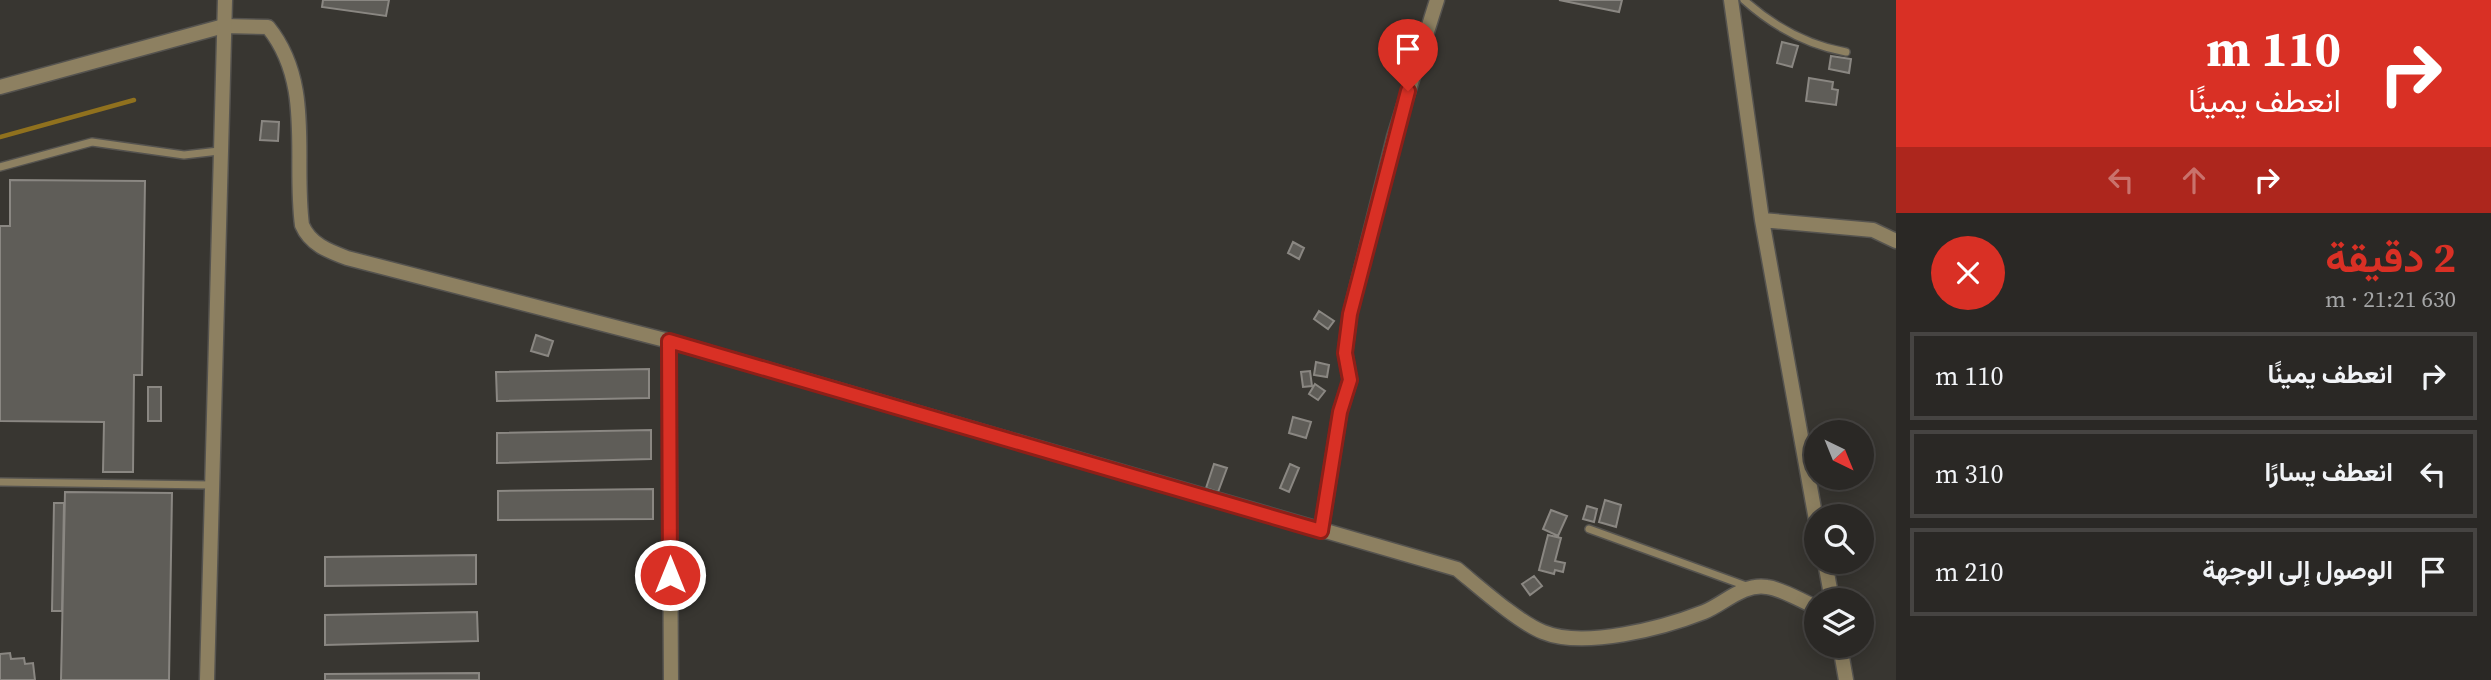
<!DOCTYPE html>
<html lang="ar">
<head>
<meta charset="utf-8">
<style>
  body { margin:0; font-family:"Source Serif 4",Vazirmatn,serif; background:#363432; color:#f1f3f6; direction:rtl; height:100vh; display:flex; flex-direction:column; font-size:26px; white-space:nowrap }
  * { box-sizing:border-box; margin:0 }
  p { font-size:23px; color:#a5a6a7 }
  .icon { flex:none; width:38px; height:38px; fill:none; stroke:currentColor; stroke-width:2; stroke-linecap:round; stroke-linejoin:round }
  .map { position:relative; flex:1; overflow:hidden; direction:ltr }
  .sheet { display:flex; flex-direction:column; background:#2a2825; width:595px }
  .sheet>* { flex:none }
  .top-card { background:#d93025; color:#fff; overflow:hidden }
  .needle { width:46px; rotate:137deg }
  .tools { position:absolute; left:1804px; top:420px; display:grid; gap:14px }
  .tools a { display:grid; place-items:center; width:70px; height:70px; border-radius:50%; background:#2a2825; box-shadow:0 4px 18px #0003,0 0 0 2px #464442; font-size:35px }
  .pin { position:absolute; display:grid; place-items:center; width:60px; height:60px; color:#fff; margin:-72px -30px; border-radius:50% 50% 50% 0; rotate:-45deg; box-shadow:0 0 7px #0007 }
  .pin .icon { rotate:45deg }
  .me { position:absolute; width:77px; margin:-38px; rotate:0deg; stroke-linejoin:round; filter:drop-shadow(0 0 5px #0008) }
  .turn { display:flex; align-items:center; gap:24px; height:147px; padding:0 35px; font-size:32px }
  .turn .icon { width:91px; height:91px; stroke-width:2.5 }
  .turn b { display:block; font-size:49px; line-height:60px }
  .lanes { display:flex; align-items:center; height:66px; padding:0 35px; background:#0003; justify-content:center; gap:35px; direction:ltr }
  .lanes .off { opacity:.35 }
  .round { display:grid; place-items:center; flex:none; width:74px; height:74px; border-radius:37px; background:#363432 }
  .overview { display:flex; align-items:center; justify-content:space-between; height:119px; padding:0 35px }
  h1 { font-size:42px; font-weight:700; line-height:52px; color:#d93025 }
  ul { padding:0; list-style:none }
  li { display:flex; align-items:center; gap:21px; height:88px; margin:0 14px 10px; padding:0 21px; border:4px solid #464442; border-radius:0px }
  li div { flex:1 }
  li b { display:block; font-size:26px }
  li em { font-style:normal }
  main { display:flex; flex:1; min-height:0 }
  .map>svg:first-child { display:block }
</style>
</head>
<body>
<main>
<section class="sheet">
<div class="top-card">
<div class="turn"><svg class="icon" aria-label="right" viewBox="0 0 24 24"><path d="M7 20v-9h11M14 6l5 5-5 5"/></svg><div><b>110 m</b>انعطف يمينًا</div></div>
<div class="lanes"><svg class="icon off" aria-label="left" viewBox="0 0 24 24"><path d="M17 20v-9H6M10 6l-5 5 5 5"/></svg><svg class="icon off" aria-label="ahead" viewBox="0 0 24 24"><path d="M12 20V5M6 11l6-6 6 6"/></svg><svg class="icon" aria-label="right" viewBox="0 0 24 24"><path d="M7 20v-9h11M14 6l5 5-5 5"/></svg></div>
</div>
<div class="overview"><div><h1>2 دقيقة</h1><p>630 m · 21:21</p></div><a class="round" style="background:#d93025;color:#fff"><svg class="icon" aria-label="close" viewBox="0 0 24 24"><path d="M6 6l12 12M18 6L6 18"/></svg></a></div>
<ul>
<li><svg class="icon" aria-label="right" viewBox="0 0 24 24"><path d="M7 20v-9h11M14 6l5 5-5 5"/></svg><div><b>انعطف يمينًا</b></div><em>110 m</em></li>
<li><svg class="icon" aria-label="left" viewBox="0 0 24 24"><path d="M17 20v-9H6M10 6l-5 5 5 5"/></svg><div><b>انعطف يسارًا</b></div><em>310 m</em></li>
<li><svg class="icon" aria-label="arrive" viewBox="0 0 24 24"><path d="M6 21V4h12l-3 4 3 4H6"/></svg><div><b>الوصول إلى الوجهة</b></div><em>210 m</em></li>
</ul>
</section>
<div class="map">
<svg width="1896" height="680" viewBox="0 0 1896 680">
  <rect width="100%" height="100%" fill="#383631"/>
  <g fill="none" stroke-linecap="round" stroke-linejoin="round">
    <path stroke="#90711e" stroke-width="4.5" d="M0,137l134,-37"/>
  </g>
  <path fill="#5f5d58" stroke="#8a8782" stroke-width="2" d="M323,0h66l-3,16 -64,-9z
    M1559,0h63l-3,12z
    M1782,42l16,4 -6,21 -15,-4z
    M1831,56l20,3 -2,14 -20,-4z
    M1809,78l24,4 -1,7 6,1 -2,15 -30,-4z
    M262,121l17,1 -1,19 -18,-1z
    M10,180l135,1 -3,194h-8l-1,97h-30l1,-50 -104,-1v-195h10z
    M1293,242l11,6 -5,11 -11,-6z
    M1319,311l15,10 -6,8 -14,-10z
    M536,335l17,6 -5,15 -17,-5z
    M1316,362l13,3 -2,12 -13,-2z
    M649,369v29l-152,3 -1,-29z
    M1310,371l2,15 -9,1 -2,-15z
    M1315,384l10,7 -7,9 -9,-6z
    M148,387h13v34h-13z
    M1293,417l18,5 -5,16 -17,-5z
    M651,430v29l-154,4v-30z
    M1214,464l13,4 -9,24 -12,-4z
    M1290,464l9,4 -10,24 -9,-4z
    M653,489v30l-155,1v-29z
    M65,492l107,1 -3,187h-108z
    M1605,500l16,5 -5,22 -17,-5z
    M54,503h10l-2,108h-10z
    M1587,506l10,3 -3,13 -11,-3z
    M1551,510l16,6 -9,20 -15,-7z
    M1548,535l13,3 -6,23 10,2 -2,9 -8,-2 -1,4 -15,-4z
    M476,555v29l-151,2v-29z
    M1534,576l8,10 -12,9 -8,-11z
    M477,612l1,29 -153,4v-30z
    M10,653l1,6 13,-1 1,6 8,-1 2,17h-35v-26z
    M479,673v7h-154v-6z"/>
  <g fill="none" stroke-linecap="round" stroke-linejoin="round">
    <g stroke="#55534f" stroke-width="10">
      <path id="service" d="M1744,0c29,26 64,45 102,52
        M0,167l92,-25 92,13 35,-4
        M0,482l212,3
        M1589,529l160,58"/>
    </g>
    <g stroke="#55534f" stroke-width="17">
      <path id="minor" d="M1731,0l31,220 54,300
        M0,87l224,-61 44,1c46,57 25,130 34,198 8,19 26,26 45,33l322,83 788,228c22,18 61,53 86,63 41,17 120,-4 161,-20 20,-8 39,-29 63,-25 16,2 34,14 49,20
        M1762,220l111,10 23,11
        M669,341l2,339
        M1321,531l19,-119 10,-32 -5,-27 5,-39 44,-177 43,-137
        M1825,562l7,38
        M1840,646l6,34"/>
    </g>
    <g stroke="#55534f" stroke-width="17">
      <path id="tertiary" d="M207,680l18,-680"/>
    </g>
    <use href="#service" stroke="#8d8061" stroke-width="7"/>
    <use href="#minor" stroke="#8d8061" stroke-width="14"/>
    <use href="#tertiary" stroke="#8d8061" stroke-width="14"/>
  </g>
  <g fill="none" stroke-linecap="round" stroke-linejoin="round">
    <g stroke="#8d1f18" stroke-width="18">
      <path id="route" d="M670,575l-1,-234 652,190 19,-119 10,-32 -5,-27 5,-39 58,-223"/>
    </g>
    <use href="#route" stroke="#d93025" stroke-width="12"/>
  </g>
</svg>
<div class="tools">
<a><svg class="needle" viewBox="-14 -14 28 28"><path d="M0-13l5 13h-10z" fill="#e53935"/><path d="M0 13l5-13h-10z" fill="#a5a6a7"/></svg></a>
<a><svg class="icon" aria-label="search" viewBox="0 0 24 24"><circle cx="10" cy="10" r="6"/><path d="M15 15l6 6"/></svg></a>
<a><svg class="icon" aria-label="layers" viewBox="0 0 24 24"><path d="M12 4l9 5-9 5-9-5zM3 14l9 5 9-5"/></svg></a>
</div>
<div class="pin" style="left:1408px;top:91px;background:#d93025"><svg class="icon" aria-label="arrive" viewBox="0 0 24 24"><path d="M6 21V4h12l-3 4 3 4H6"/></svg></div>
<svg class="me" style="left:670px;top:575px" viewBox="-20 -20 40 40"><circle r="17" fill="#d93025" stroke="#fff" stroke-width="3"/><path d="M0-11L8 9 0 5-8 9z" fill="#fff"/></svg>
</div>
</main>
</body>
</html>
